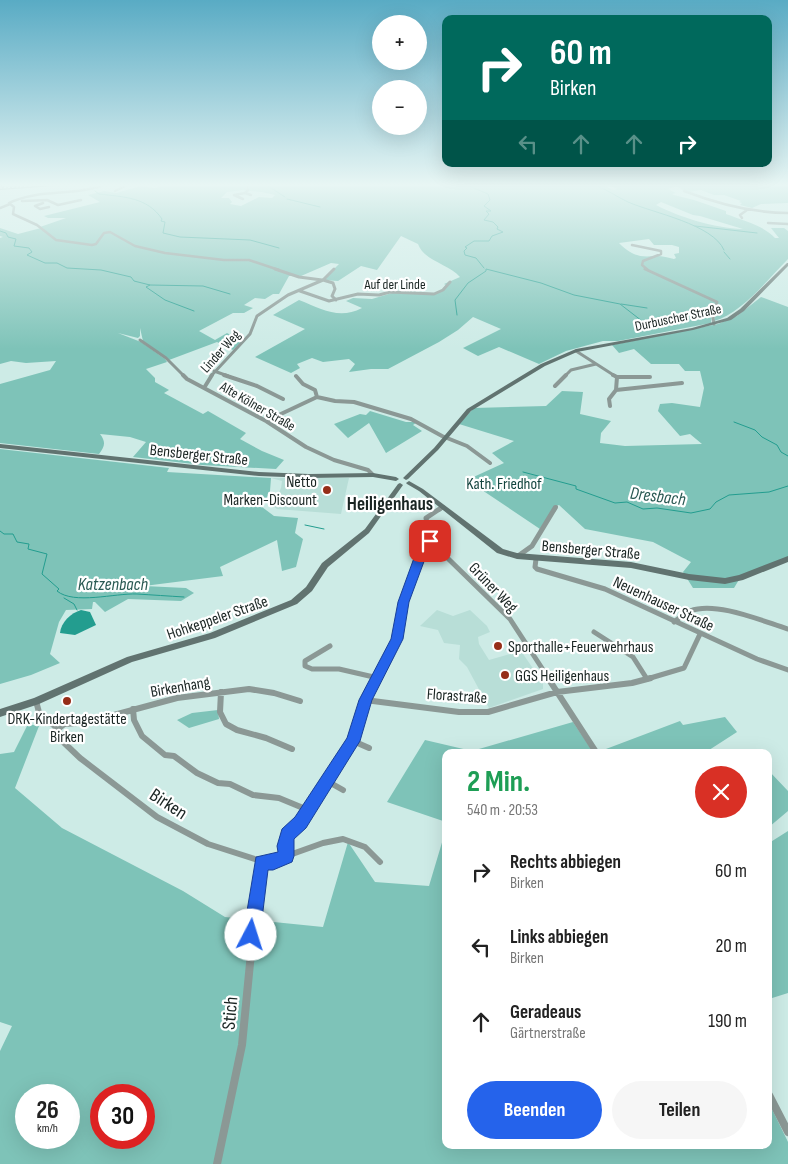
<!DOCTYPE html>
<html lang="de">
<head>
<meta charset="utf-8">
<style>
  body { margin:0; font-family:"Sofia Sans Condensed",sans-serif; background:#f6f6f6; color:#222; height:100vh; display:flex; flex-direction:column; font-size:19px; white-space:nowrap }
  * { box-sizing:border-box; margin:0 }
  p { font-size:16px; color:#767676 }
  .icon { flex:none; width:28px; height:28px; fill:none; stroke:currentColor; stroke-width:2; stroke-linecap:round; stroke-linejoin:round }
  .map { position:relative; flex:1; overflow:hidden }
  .sheet { position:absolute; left:442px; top:749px; width:330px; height:400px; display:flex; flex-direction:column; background:#fff; border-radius:10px; box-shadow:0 5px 20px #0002 }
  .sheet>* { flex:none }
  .guide { position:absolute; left:442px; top:15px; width:330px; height:152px; border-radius:10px; box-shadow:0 5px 20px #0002; background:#00695c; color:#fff; overflow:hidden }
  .controls { position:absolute; left:372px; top:15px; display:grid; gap:10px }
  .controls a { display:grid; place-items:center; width:55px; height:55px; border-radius:50%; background:#fff; box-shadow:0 5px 20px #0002; font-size:25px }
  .speed { position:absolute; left:15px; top:1084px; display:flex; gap:10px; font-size:25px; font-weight:700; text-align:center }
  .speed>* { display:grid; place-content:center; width:65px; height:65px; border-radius:50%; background:#fff; box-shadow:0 5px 20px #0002; line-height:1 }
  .speed small { font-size:12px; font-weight:400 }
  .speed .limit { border:8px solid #d22; background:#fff; color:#111 }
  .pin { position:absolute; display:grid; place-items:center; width:42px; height:42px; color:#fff; margin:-21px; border-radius:10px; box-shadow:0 2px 8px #0006 }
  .me { position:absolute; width:55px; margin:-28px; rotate:5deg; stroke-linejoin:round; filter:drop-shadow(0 0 4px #0008) }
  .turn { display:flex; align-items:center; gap:18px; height:105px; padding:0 25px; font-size:22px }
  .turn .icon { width:65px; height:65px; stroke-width:2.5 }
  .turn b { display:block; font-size:35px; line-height:42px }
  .lanes { display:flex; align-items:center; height:48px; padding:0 25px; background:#0003; justify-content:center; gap:25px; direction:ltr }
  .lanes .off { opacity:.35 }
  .round { display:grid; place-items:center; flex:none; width:52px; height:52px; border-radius:26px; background:#f6f6f6 }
  .headline { display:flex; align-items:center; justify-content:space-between; height:85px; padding:0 25px }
  h1 { font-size:30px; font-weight:700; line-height:38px; color:#1e9e55 }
  .primary-button { display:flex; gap:10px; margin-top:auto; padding:10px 25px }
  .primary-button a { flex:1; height:58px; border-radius:30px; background:#2563eb; color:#fff; font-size:20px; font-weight:700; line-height:58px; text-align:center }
  .primary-button a+a { background:#f6f6f6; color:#222 }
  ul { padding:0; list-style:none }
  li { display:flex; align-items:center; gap:15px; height:75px; padding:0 25px }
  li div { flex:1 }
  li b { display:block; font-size:19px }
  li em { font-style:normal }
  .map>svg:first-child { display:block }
</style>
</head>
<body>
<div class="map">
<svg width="788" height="1164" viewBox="0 0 788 1164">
  <rect width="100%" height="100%" fill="#cdebe6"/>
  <path fill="#b8ded7" d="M271,478h78l-8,36 -64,-5 -4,-3 8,-18 1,-7z
    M437,610l16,6 17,-6 17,16 3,6 -12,5 1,7 10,16 32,-9 22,32v6l-54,19 -22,-41 -8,-8 1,-14 -16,-2 -6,-13 -18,-4z"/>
  <path fill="#7ec3b8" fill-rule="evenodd" d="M141,186l14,2 7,-2h443l8,4 4,-1 -6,-3h61l3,1 -7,2 8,4 -4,1 2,1 20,5 32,11v3c19,7 38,12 49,24h4l-8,-10h13l4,3v28c-20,20 -46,54 -74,62l1,-6 -3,-1 -1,9 -93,18h-15l-37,10 -27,13 -40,-17 -21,9 -15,-8 38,-19 -28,-12 -15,13 -19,12 -51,27h-17l-22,3 6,-8 -6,-5 -26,3 -11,-4 -15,6 3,4 -9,5 -36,-16 50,-28 -32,-14 26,-15c23,9 40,20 63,8l-16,-7 7,-3 19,1 20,-6h47l7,-8 -2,-1 16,-7c-11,-13 -36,-16 -42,-33l-17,-8 -24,34 -16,-4 -23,15 -15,-1 16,-16 -8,-1 -30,13h-12l-10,18h-6l-8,5 -10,-1 -11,7 9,3 -9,5h-11l-34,18 16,9 12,-7 15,8 -9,9 -16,-8 -48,18 -26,-19 -3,-13v8l-2,2 -20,-5 23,9 24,17 2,3 -21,7 9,9v4l14,8 -5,3 39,21 5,-3 38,22 -6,6 22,12 22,9 -8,9 -74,-4 -69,-8 13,-15 -16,-5 -30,-3c6,8 5,12 -1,20l-99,-11v-59l50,-14 6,-9 -30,2 -15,-2 -11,3v-126l3,-1 -3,-1v-8l18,6 23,-6 -1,-1 26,-9h-18l-4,-2 56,-14 -12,-7 16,-4 12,2zM242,190l20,2 13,3 -3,3 -13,-1 -18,9 -11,-2 2,-2 -3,-4h-8l6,-6zM661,202l32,13 7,1 43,13c-29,-1 -64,-12 -87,-24zM649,239l5,6h18l7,2v6l-5,1 2,4 -2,1c-6,-1 -14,-4 -20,-3 -15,2 -24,-2 -35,-13z
    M675,186h113v17l-27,1 -9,4 -12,-3 2,-2 -3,-1 2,-1 -17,-6h-10l-13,-5 -13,2z
    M761,297l27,10v252l-48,19 -6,10h-41l-10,-16 8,-10 -38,-20 -68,-13 -26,-24 -5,2 -14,22 -73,-49 37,-17 -12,-10 22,-12 -55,-17 15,-16 72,-2 16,-15 21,1 -3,22 31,7 -10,12 -1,10 25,3 77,-2 -12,-10 -10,2 -22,-25 2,-7 12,-1 28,4 4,-19 -4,-17h-15l-6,-7h-28l-17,-15 -15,4 -7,-8 106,-21 19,-8z
    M370,411l36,11h11l-4,3 9,6 -36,22 -17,-30 -21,15 -14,-14 26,-10 6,1z
    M0,449l169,19 -2,4 104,6 -1,13 -8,16 12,9 24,2 -3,15 8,6 -7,28 -14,4 -5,-31 -57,27 3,9 -79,10 42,2 8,5 -13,8 -53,-2 -23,13 -10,-10h-2l-1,7 -26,1 -7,12 -9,32 10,9 -29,12 -31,9z
    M218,710l1,9 -30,9 -12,-8 15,-7z
    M725,717l12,15 -31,20h-108l82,-31 3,4z
    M573,722l20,30h-147v70l-59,-20 38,-62 47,11z
    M28,724l11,2 -24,62 47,40 121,63 42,26 98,10 25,-85 27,40 54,4 17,-57v316h323v-42l19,39v22h-788v-113l12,-25 -12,-4v-268l14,-2zM26,1095h43v43h-43zM101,1095h43v43h-43z
    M769,771l19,20v20l-19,16z
    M788,831v162l-19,6v-156z"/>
  <path fill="#239d8f" d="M81,610l9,2 6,13 -21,10 -15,-2c1,-11 11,-20 21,-23z"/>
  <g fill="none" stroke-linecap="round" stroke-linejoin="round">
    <path stroke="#239d8f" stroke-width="1" d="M268,186l17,11
      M469,186l19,8 2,6 -6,6 7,5h-5l3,3 -5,6 9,2 5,5 -1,2 6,3 -11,4 -3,5h-15l-9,6 2,1 -3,3 1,4 11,3 8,10
      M597,186c11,4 20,11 31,16 25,11 85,22 96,48
      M95,191l4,3c25,3 48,3 63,25l-1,2 4,1 -2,11 17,4 70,3 29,8
      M287,199l33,8
      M695,226l62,7
      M0,231l6,2 2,4 8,2 -2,7 15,2 3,4 -5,3 18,8h12l10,5 34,2 30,7 3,4 16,4 -4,2 19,13 29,11
      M724,252l6,7
      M150,285l53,1 27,8
      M621,304l26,4
      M457,315l-2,-15 13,-17 18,-12v-2l55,14 33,12 46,9 22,17
      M734,422l21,8 7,7 15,8 4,7 7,4
      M523,472l53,14v3l39,14 12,-1 16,7 14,-1 34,5 19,-4 6,-7 13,-7 40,-3 19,-6
      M305,525l19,4
      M0,531l4,3h9l4,8 12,2 -1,5 19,5 -5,20 17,15 -2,2c17,14 58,2 80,3 16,1 31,2 47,3
      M64,598l10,6 3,6"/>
    <path stroke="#8b9895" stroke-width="2.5" d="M0,186h4
      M101,186c-29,10 -64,3 -92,17l5,4 -1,7 24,11 19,15 36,5 4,-1 8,-11 6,-1 25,14 30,7 59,7h25l30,10
      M247,186l1,4 -3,3 6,2
      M115,191l10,-5
      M684,191c34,13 68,22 104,22
      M243,199l-9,-4 11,-2
      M22,201l25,-1 11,5 23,-5
      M43,203l-8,3 5,3 9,-2
      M0,208l10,-4
      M742,218l-2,-3 7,-5
      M768,223l20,1
      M632,245l29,6v3l-18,7 -1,4 6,5"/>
    <path stroke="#8b9895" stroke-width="3" d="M275,269l24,8 23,3
      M645,269l72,33 -4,16 1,6
      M323,280l10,3 2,6 -3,7 4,4
      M300,291l29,10 29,-7 21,1 11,-3 44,2 9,-4 7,-8
      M140,340l26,18 18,18
      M576,351l39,25
      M214,371l14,5
      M211,376l39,-42 7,-18 31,-21 35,-15 11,-11
      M565,376l6,-6 25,-6"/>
    <path stroke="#8b9895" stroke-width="4" d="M183,375l4,4 79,42 40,26 28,13 34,10 5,5
      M224,375l33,11 26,13
      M296,376l7,8 12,6 2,7
      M617,377h33
      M555,386l11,-11
      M204,388l8,-13
      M616,390l66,-7
      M610,406l-1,-7 7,-9 1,-13 -4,-2
      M266,421l51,-24 18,4 19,1 57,17 31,17 25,10 23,17
      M439,510l4,-3
      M554,510l2,-3"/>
    <path stroke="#8b9895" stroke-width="5" d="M441,508l-15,10 4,23 80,78 39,60
      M518,556l14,-10 23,-38
      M536,559l-1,8 2,2 68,20 152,70 31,11
      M674,622c5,-4 10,-8 16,-11 26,-10 72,10 98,18
      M594,632l39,25 14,22
      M330,646l-25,15v5l7,3h27l39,9
      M376,679l21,-40 6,-37 21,-55 6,-6
      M647,679l37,-11 16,-34"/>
    <path stroke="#8b9895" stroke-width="6" d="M376,678h2
      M548,678l48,74
      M221,692l-1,20 6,12 11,6 29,8 26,11
      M365,700l94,12h29l69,-20 75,-9 19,-5
      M36,701l4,15 15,10 3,11 22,21 77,59 51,27 59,19 56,-20 20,-4 22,8 15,15
      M133,709l1,11 8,16 23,19 9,1 23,17 21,10 12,1 23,11 26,3 29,12
      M54,724l8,-5 5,3 -9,7
      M66,724l22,-2 89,-24 72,-9 25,4 26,8
      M353,741l16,7
      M327,781l16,9
      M286,856l-1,-10 3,-12 13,-12 52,-81 12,-41 12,-22
      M256,893l5,-31"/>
    <path stroke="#8b9895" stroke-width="8" d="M769,1095l19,37
      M217,1164l25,-119 15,-153"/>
    <path fill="#617370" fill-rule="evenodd" d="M787,263h1v3l-44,45 -13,9 -38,10 -116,22 -32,14 -74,45 -33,39 -30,29 -2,1 -3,-2 31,-30 33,-39 74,-45 35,-15 116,-21 35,-10 13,-9z
      M0,444l259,28 50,2 64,-1 23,4 3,2 -3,2 -23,-4 -64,1 -50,-2 -259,-28z
      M409,481l14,8 80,60 14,4 114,9 58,12 36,4 14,-3 49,-19v6l-45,18 -18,4 -36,-4 -58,-12 -114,-9 -20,-6 -78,-62 -12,-7 -1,-1z
      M400,483l3,2 -34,48 -41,34 -16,24 -15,13 -82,34 -83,24 -93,42 -39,13v-8l34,-11 93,-41 83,-24 81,-33 15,-13 16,-24 43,-34 33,-45z"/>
    <path fill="#435956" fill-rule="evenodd" d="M28,186h26l-54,4v-2z"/>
    <g stroke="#7a8f8b" stroke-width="2">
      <path id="rail" d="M0,188l31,-2"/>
    </g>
    <use href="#rail" stroke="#fff" stroke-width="1" stroke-dasharray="2" stroke-linecap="butt"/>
  </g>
  <linearGradient id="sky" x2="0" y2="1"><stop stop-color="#59abc4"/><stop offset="0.53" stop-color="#e8f6f4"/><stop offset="1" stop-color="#e8f6f4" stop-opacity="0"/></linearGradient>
  <rect width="788" height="349" fill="url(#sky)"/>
  <path fill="#2563eb" stroke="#184099" d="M430,537l5,4 -6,7 -20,54 -6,37 -31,61 -12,41 -54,87 -12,11v17l-2,6 -19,8h-5l-8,65 -3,6 -6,2 -6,-2 -2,-6 13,-78 22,-5 -1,-6 5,-17 13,-12 52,-79 12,-38 32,-61 7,-37 20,-55 8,-9z"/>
  <g fill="#962e18" stroke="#fff" stroke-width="2">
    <circle cx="327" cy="490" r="5"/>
    <circle cx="498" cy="646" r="5"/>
    <circle cx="505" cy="675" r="5"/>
    <circle cx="67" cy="701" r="5"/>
  </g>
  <g text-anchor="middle" stroke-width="4.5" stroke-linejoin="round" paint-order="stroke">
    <g font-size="14" fill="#1a2523" stroke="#fff">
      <text x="395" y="289">Auf der Linde</text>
      <text transform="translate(678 317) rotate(-12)" y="5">Durbuscher Straße</text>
      <text transform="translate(220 351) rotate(-48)" y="5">Linder Weg</text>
      <text transform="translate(258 406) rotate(30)" y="5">Alte Kölner Straße</text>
    </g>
    <g font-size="16" fill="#1a2523" stroke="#fff">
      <text transform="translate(199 454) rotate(6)" y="6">Bensberger Straße</text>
      <text transform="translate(591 549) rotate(5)" y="6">Bensberger Straße</text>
      <text transform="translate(494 587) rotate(46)" y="6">Grüner Weg</text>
      <text transform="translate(664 603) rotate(25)" y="6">Neuenhauser Straße</text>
      <text transform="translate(217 617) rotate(-19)" y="6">Hohkeppeler Straße</text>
      <text transform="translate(180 686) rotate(-10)" y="6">Birkenhang</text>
      <text transform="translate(457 695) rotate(4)" y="6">Florastraße</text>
    </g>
    <g font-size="16" fill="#1a2523" stroke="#fff" text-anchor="start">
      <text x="317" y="487" text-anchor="end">Netto<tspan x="317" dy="18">Marken-Discount</tspan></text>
      <text x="508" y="652">Sporthalle+Feuerwehrhaus</text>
      <text x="515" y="681">GGS Heiligenhaus</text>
      <text x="67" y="724" text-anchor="middle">DRK-Kindertagestätte<tspan x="67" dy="18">Birken</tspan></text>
    </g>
    <g font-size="16" fill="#14453f" stroke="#fff">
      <text x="504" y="489">Kath. Friedhof</text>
    </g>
    <g font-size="18" font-style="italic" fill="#2a5953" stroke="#fff">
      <text transform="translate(658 496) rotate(7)" y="6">Dresbach</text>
      <text x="113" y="590">Katzenbach</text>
    </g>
    <g font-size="19" font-weight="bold" fill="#1a2523" stroke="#fff">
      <text x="390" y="510">Heiligenhaus</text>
    </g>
    <g font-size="19" fill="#1a2523" stroke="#fff">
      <text transform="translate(169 803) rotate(33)" y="7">Birken</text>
      <text transform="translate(229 1013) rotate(-85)" y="7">Stich</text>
    </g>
  </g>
</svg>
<div class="controls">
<a>+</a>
<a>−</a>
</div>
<div class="speed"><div>26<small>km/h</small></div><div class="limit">30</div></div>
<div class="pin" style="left:430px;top:541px;background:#d93025"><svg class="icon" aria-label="arrive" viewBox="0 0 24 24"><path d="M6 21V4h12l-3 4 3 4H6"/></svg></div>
<svg class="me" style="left:251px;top:935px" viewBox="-20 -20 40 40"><circle r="19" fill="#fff"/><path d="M0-13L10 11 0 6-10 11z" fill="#2563eb"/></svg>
<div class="guide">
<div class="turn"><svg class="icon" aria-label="right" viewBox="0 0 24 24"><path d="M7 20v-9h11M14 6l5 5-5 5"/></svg><div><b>60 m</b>Birken</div></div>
<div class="lanes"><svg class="icon off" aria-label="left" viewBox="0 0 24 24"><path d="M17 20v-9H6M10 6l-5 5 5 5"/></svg><svg class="icon off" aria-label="ahead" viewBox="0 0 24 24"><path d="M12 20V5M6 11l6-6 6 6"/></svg><svg class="icon off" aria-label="ahead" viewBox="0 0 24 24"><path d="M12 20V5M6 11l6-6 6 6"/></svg><svg class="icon" aria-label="right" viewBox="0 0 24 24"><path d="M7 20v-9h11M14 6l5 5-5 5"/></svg></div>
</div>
<section class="sheet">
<div class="headline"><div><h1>2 Min.</h1><p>540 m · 20:53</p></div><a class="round" style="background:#d93025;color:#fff"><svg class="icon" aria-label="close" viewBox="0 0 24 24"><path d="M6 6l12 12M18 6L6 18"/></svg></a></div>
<ul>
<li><svg class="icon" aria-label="right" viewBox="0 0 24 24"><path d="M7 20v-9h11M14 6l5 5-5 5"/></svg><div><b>Rechts abbiegen</b><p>Birken</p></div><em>60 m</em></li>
<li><svg class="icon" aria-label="left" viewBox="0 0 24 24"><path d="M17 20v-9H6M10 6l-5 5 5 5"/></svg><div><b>Links abbiegen</b><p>Birken</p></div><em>20 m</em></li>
<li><svg class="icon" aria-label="ahead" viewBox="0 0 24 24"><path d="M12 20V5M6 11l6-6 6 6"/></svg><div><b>Geradeaus</b><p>Gärtnerstraße</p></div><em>190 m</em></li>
</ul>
<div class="primary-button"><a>Beenden</a><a>Teilen</a></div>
</section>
</div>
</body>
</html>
